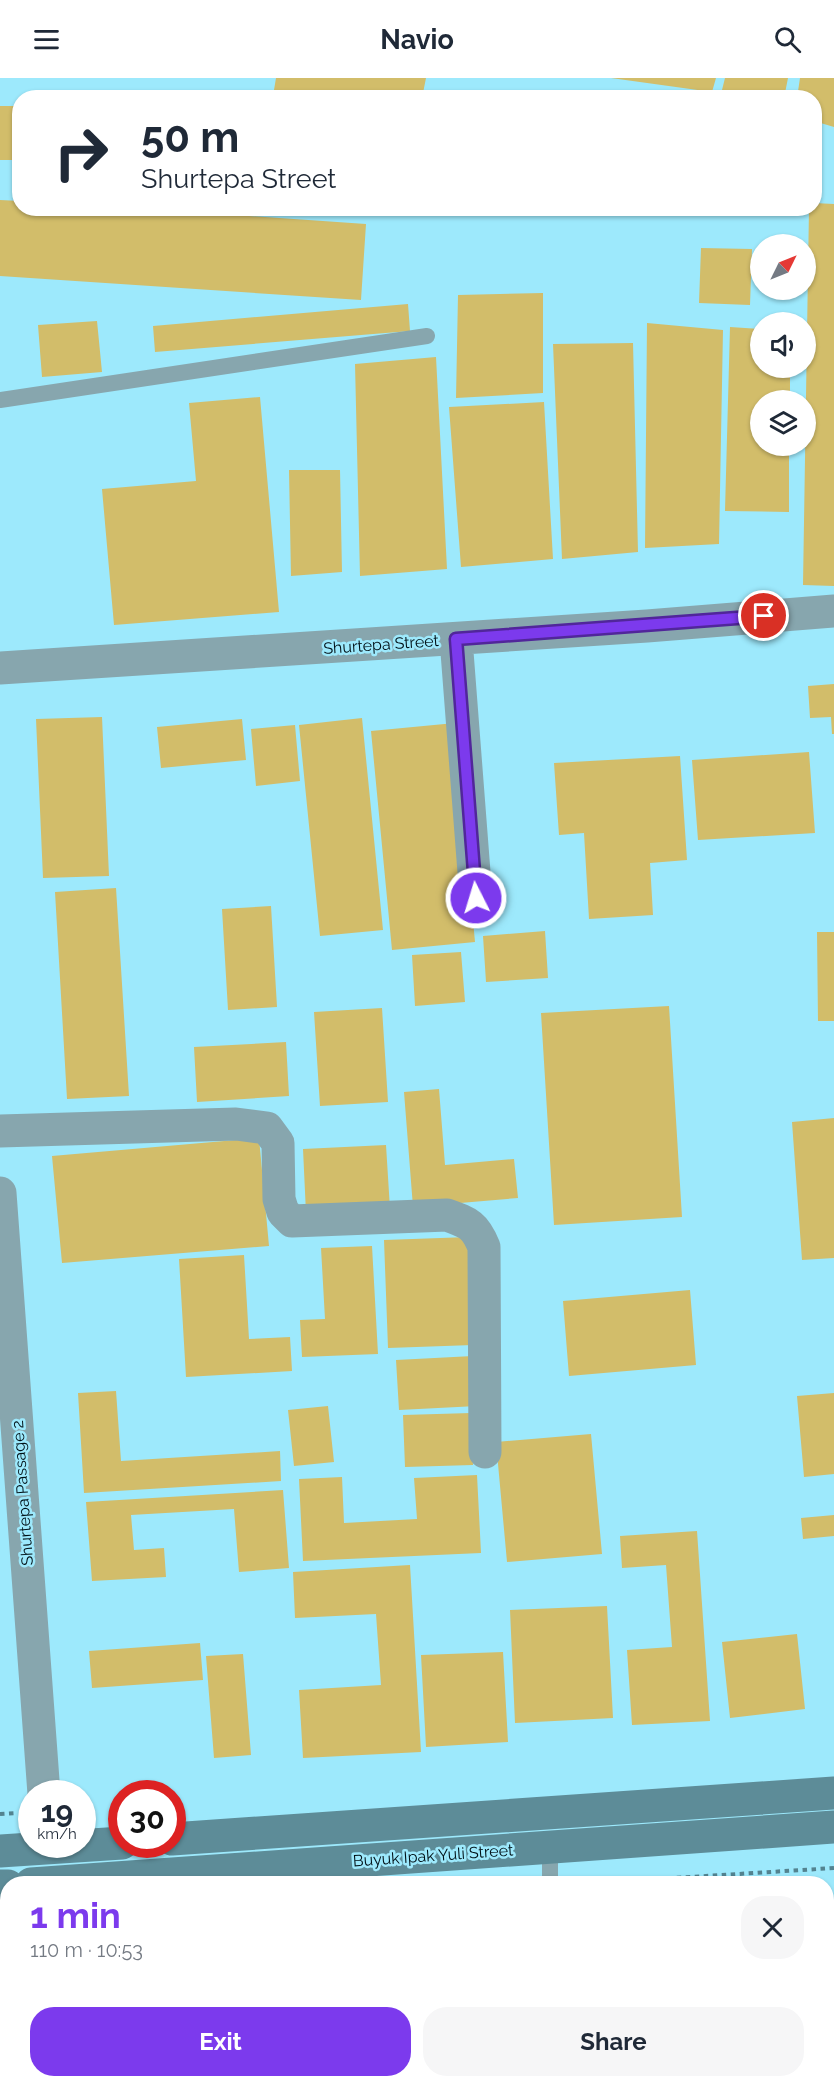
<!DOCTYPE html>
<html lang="en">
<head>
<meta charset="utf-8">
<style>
  body { margin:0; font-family:Raleway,sans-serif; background:#f6f6f7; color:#1f2937; height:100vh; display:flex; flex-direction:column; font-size:22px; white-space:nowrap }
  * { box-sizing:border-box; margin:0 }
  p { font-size:20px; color:#747a83 }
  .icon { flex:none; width:33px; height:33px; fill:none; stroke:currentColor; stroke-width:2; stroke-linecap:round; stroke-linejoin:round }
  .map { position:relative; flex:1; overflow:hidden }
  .details { position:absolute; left:0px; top:1798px; width:834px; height:212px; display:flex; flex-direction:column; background:#fff; border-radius:24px 24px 0 0; box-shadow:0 2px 4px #0004 }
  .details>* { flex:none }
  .hud { position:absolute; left:12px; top:12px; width:810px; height:126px; border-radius:24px; box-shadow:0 2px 4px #0004; background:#fff; color:#1f2937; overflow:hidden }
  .needle { width:39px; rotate:47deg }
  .fabs { position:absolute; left:750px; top:156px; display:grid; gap:12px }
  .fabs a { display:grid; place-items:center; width:66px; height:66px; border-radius:50%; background:#fff; box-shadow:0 2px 4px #0004; font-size:30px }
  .speed { position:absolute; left:18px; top:1702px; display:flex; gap:12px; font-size:30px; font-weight:700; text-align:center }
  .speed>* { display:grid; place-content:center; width:78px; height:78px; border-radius:50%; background:#fff; box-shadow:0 2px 4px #0004; line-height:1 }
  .speed small { font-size:15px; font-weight:400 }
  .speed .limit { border:9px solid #d22; background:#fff; color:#111 }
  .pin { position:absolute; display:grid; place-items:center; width:51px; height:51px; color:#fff; margin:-26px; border:3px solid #fff; border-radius:50%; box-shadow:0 2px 6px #0007 }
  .me { position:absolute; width:66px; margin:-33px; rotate:355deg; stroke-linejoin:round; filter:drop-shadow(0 0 4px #0008) }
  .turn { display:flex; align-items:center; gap:21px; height:126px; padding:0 30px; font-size:27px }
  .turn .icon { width:78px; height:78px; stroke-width:2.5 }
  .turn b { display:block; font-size:42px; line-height:51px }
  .round { display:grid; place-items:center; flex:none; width:63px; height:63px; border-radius:24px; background:#f6f6f7 }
  .headline { display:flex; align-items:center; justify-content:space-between; height:102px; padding:0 30px }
  h1 { font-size:36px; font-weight:700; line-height:45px; color:#7c3aed }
  .cta { display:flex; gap:12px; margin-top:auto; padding:12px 30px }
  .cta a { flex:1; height:69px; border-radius:24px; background:#7c3aed; color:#fff; font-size:24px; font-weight:700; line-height:69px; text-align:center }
  .cta a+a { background:#f6f6f7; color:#1f2937 }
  header { display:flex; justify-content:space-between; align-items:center; height:78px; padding:0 30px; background:#fff; font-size:27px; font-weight:700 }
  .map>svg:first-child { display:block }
</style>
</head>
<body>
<header><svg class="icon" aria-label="menu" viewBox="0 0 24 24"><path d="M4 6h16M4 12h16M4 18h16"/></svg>Navio<svg class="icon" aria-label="search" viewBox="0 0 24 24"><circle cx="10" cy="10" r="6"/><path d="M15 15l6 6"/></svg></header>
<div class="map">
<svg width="834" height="2009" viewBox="0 0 834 2009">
  <rect width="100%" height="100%" fill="#9de9fc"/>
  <path fill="#d2bd6a" d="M276,0h150l-4,20h-59l-89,-8z
    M611,0h105l-4,14z
    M725,0h63l-4,20h-64z
    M800,0h34v49l-20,-6v-23h-17z
    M0,28h20v54h-20z
    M0,122l20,1v7h113l233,16 -5,76 -361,-24z
    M814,125l20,1v382l-31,-1 6,-377h5z
    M701,170l51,1 -2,56 -51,-2z
    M543,215v100l-87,5 2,-103z
    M408,226l2,27 -255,21 -2,-26z
    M97,243l5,51 -60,5 -4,-52z
    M647,245l76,7 -4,214 -74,4z
    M730,249l30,2v39h30v32h-30v46h29v66l-64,-1z
    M633,265l5,209 -76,7 -9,-215z
    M436,279l11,212 -87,7 -5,-212z
    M260,319l19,215 -165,13 -12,-136 94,-8 -7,-78z
    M544,324l9,157 -92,8 -12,-160z
    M289,392h51l2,102 -51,4z
    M834,606v50h-2l-1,-17 -21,1 -2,-32z
    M102,639l7,159 -66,2 -7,-159z
    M362,640l21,212 -63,6 -21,-211z
    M242,641l4,41 -85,8 -4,-41z
    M455,645l20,219 -83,8 -21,-219z
    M295,647l5,56 -44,5 -5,-57z
    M809,674l6,81 -117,7 -6,-80z
    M680,678l7,104 -37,3 3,52 -64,4 -5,-86 -25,2 -5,-72z
    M116,810l13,208 -62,3 -12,-207z
    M271,828l6,101 -49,3 -6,-101z
    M545,853l3,47 -62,4 -3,-46z
    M817,854h17v89h-16z
    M461,874l4,50 -50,4 -3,-51z
    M669,928l13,211 -128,8 -13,-212z
    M382,930l6,94 -68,4 -6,-94z
    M286,964l3,54 -92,6 -3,-55z
    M439,1011l6,76 69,-6 4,39 -105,9 -9,-115z
    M834,1040v140l-32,2 -10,-138z
    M259,1060l10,108 -207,17 -10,-107z
    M386,1067l4,64 -84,4 -3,-64z
    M469,1159l4,108 -85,3 -4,-108z
    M372,1168l6,108 -76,3 -2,-37 25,-1 -4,-71z
    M244,1177l5,84 41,-2 2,34 -106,6 -7,-118z
    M690,1212l6,75 -127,11 -6,-75z
    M473,1278l4,50 -78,4 -3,-50z
    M116,1313l5,70 159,-10 1,30 -197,12 -6,-100z
    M834,1315v81l-30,3 -7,-81z
    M328,1328l6,56 -40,4 -6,-56z
    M471,1335l2,52 -68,2 -2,-52z
    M591,1356l11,120 -95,8 -11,-120z
    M477,1397l4,78 -178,8 -4,-82 43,-2 2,46 73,-4 -3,-41z
    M283,1412l6,78 -50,4 -5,-63 -103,6 3,35 30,-2 2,29 -74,4 -6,-79z
    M834,1437v21l-31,3 -2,-21z
    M697,1453l13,190 -78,4 -5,-75 45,-3 -6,-82 -44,3 -2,-32z
    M410,1487l11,187 -118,6 -4,-68 82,-5 -5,-71 -81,4 -2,-46z
    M607,1528l6,112 -98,5 -5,-113z
    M797,1556l8,75 -75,9 -8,-76z
    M200,1565l3,37 -111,8 -3,-37z
    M503,1574l5,90 -82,5 -5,-92z
    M243,1576l8,101 -37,3 -8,-102z
    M834,1845v164h-136l-1,-7h129v-156z
    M8,1925v55h-8v-54z"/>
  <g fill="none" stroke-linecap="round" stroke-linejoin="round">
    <path stroke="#538390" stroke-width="4" stroke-dasharray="4.5 4.5" stroke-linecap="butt" d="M0,1736l17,-1
      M578,1806l256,-16"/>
    <path stroke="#87a6ae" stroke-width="16" d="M0,322l427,-64
      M550,1769v37
      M565,2002v7"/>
    <path stroke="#87a6ae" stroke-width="33" d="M456,561l20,259
      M0,590l647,-42 187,-15
      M0,1053l236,-7 31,4 11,15 1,56 4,13 9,9 155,-6c22,8 28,10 37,32l1,205
      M0,1115l44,601
      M64,2002l1,7"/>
    <path stroke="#5d8c98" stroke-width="33" d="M172,1761l662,-46
      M0,1773l122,-8
      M31,1806l803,-57
      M0,1808h8"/>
  </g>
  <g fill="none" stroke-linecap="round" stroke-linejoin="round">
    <g stroke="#51269a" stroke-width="15">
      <path id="route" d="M476,820l-20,-259 308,-23"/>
    </g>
    <use href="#route" stroke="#7c3aed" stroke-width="10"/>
  </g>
  <g text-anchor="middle" stroke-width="5" stroke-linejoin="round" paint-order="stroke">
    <g font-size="16" fill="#001016" stroke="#9de9fc">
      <text transform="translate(381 566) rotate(-4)" y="6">Shurtepa Street</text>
      <text transform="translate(22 1415) rotate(-94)" y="6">Shurtepa Passage 2</text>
      <text transform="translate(433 1777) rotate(-4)" y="6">Buyuk Ipak Yuli Street</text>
    </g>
  </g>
</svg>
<div class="fabs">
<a><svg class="needle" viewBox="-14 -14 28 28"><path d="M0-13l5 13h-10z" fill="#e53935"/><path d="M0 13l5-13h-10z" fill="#747a83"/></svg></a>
<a><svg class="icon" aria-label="sound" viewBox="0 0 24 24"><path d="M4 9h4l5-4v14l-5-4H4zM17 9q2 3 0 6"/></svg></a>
<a><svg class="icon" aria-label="layers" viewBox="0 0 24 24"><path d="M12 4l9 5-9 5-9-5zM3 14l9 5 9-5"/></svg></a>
</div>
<div class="speed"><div>19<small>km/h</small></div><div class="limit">30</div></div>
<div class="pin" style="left:764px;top:538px;background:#d93025"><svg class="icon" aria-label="arrive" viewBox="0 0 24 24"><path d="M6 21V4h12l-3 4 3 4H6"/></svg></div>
<svg class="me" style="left:476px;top:820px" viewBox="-20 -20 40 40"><circle r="17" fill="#7c3aed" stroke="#fff" stroke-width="3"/><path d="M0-11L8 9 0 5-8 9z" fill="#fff"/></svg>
<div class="hud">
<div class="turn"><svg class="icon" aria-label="right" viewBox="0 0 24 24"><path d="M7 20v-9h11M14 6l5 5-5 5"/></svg><div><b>50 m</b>Shurtepa Street</div></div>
</div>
<section class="details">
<div class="headline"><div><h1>1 min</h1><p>110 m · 10:53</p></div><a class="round"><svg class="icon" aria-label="close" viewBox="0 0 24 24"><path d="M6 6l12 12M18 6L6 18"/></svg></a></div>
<div class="cta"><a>Exit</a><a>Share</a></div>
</section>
</div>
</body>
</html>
